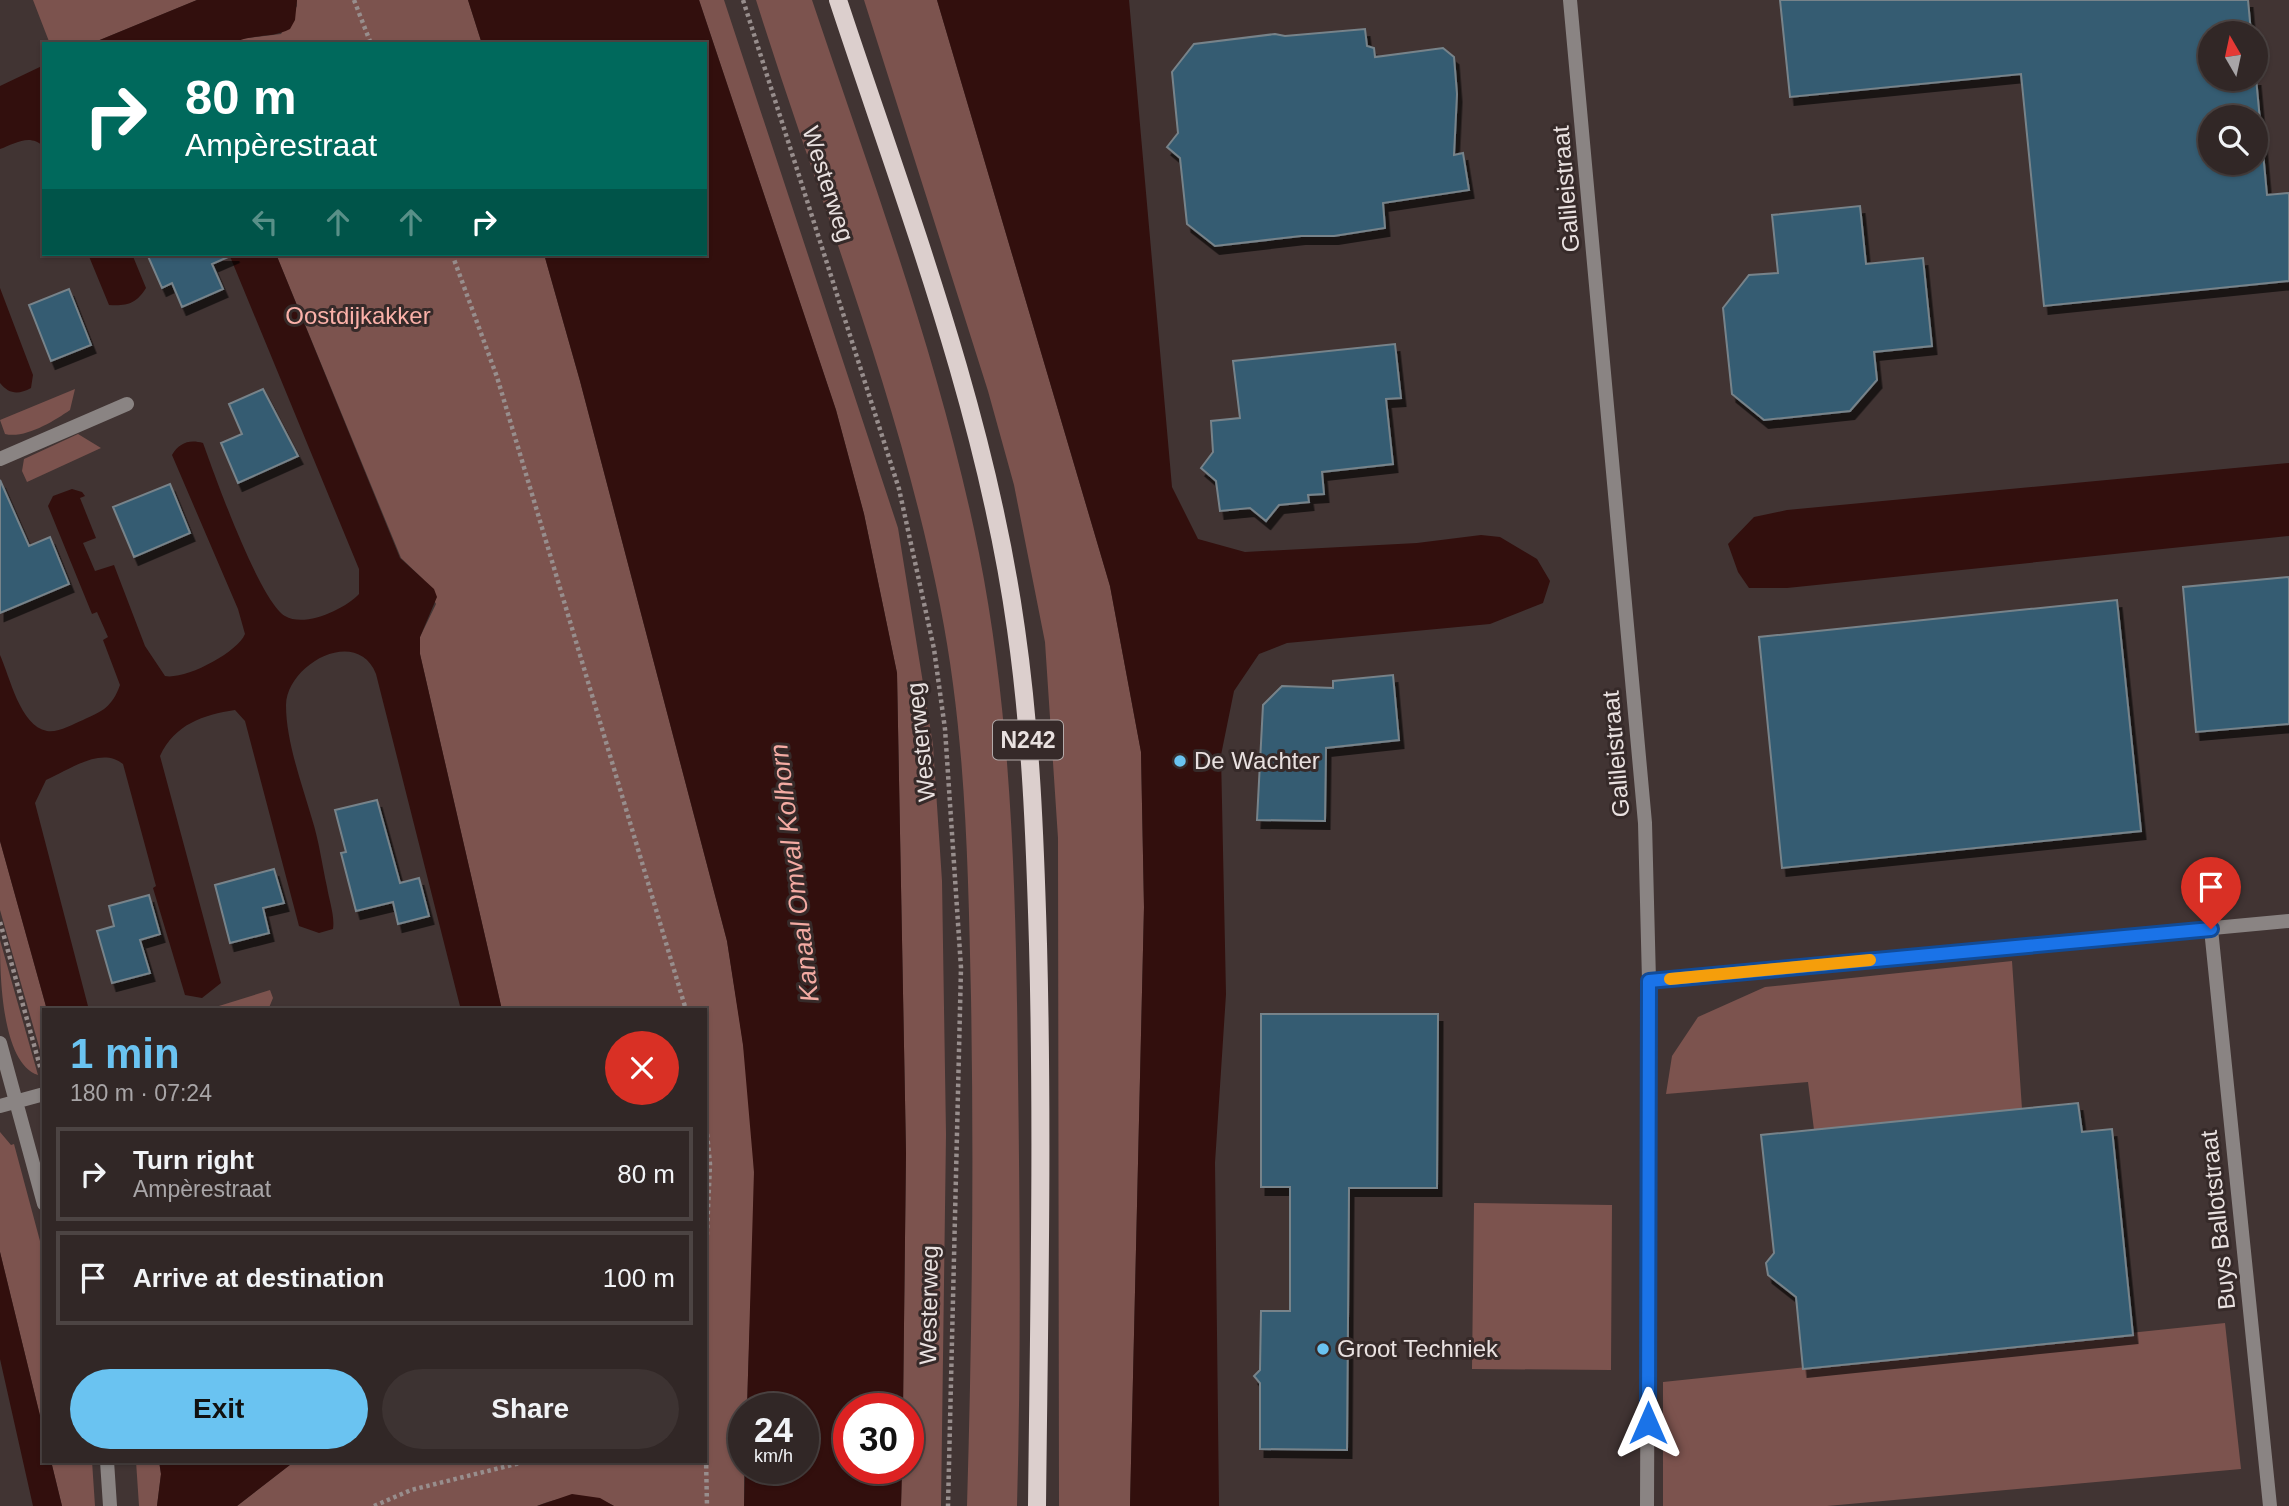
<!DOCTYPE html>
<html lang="en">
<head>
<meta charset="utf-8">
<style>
  body { margin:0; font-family:Helvetica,sans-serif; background:#3d3332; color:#f1f3f6; height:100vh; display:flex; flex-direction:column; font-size:26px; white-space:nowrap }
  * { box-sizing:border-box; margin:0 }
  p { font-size:23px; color:#a8a5a7 }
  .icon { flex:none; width:38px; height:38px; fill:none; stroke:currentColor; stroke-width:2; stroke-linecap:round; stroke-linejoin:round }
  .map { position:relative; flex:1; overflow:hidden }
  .panel { position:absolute; left:42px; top:1008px; width:665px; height:455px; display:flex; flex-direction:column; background:#312726; border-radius:0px; box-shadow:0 2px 5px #0004,0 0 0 2px #4c4443 }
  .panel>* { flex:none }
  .top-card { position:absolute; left:42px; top:42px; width:665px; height:214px; border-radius:0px; box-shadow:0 2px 5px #0004,0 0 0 2px #4c4443; background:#00695c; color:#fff; overflow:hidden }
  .needle { width:46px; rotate:351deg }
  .fabs { position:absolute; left:2198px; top:21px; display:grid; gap:14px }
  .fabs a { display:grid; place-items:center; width:70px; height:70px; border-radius:50%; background:#312726; box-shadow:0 2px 5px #0004,0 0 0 2px #4c4443; font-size:35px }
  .speed { position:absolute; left:728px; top:1393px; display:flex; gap:14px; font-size:35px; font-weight:700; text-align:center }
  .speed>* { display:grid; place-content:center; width:91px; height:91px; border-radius:50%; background:#312726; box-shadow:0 2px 5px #0004,0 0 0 2px #4c4443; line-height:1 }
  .speed small { font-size:18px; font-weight:400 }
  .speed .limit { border:10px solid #d22; background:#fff; color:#111 }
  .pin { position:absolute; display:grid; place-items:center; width:60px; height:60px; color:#fff; margin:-72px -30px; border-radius:50% 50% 50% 0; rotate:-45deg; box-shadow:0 0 7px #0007 }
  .pin .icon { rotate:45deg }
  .me { position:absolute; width:77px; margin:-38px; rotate:0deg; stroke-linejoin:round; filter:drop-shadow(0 0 5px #0008) }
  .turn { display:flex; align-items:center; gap:24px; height:147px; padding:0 28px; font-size:32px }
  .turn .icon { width:91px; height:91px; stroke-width:2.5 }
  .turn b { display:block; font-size:49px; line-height:60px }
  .lanes { display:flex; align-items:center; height:66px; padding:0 28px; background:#0003; justify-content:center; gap:35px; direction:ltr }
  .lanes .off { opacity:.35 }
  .round { display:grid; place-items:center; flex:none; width:74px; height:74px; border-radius:37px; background:#3d3332 }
  .summary { display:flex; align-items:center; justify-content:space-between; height:119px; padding:0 28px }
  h1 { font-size:42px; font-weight:600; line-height:52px; color:#6ac3f1 }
  .action { display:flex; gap:14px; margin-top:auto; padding:14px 28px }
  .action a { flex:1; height:80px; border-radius:42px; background:#6ac3f1; color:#111; font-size:28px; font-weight:600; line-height:80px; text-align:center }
  .action a+a { background:#3d3332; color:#f1f3f6 }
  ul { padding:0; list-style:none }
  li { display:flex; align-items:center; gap:21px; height:94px; margin:0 14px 10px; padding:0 14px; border:4px solid #4c4443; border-radius:0px }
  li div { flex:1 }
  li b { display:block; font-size:26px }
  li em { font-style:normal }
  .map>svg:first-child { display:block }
</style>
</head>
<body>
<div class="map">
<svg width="2289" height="1506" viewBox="0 0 2289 1506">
  <defs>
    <filter id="shadow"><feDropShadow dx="4.5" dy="8" stdDeviation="0" flood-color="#0009"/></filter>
  </defs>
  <rect width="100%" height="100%" fill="#413433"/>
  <path fill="#7c534e" d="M33,0h164l-107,44h-40z
    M297,0h171l14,44h-250l8,-5 41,-5 16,-28z
    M699,0h25l174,528 35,217 9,136 4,253 -5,372h-40l1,-38h6v-59h-5l3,-256 -9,-480 -33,-159 -28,-104z
    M756,0h56c61,182 129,364 167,553 34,172 37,347 39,522 2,144 3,287 -1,431h-50c5,-170 7,-340 4,-509 -3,-133 -5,-261 -31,-392 -41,-208 -121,-404 -184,-605z
    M864,0h73l173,586 31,166 3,155 -14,599h-71l-1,-668 -13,-196 -31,-157 -26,-94z
    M276,254h268l36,127 147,560c12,77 27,156 27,233 0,78 -5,157 -7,235h-3v97h-130c-23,-13 -53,-10 -77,0h-300l58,-45h410v-451h-203l-82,-356v-17l16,-33 -13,-25 -22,-21z
    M75,389l-5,21c-16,11 -45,29 -65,24l-5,-14z
    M78,434l23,14 -74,34 -5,-11 2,-12z
    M0,841l47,169h-3v54l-44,-154z
    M0,940l38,135c-37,-12 -38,-102 -38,-135z
    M2012,961l10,148 -208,21 -6,-48 -142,12 6,-38 26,-39 67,-30z
    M270,990l3,8 -5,12h-62z
    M0,1132l11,13 3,-1 30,112v176l-44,-180z
    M1474,1203l138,2 -1,165 -139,-1z
    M2225,1323l16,146 -414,37h-164v-124z
    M51,1461h41l3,45h-33z
    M136,1461h23l2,13 -4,32h-18z"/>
  <path fill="#320f0d" d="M197,0h100l-2,20 -5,9c-18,10 -40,4 -58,15h-142z
    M468,0h231l137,410 28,104 33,159 9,480 -3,256h-54v59h53l-1,38h-157l1,-38h58v-59h-56l7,-237 -11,-127 -16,-104 -147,-560 -36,-127h161v-210h-223z
    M937,0h192l43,487 26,52 47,13 172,-9 64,-8 19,2 37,22 13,22 -7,22 -53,21 -203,19 -28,11 -25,37 -13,64 5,239 -11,169 4,343h-89l14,-599 -3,-155 -31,-166z
    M44,65v82c-14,-14 -28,-4 -44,2v-63z
    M88,254h44l14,34c-10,16 -19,18 -37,17z
    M229,254h47l124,304 34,31 3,8 -17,40v17l82,356h-41l-85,-336c-19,-48 -89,-10 -90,31 0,37 16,79 26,114 7,22 10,45 15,68 2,13 8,29 6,42l-14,4 -20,-7 -54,-205 -10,-11c-32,5 -60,14 -75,46l61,227 -19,15 -17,-3 -32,-107 3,-2 -33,-122c-22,-18 -54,6 -77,16l-11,23 54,207h-42l-47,-169v-186c10,22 20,71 47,76 11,2 26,-7 36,-11 20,-9 29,-13 37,-35l-17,-45 5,-3 -11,-25 -5,2 -44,-108 5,-10 19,-7 10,3 3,4 -5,2 16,40 -13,5 12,28 19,-6 31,81 20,30c20,4 72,-23 80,-42l-7,-25 -66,-154c7,-12 17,-16 31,-12 12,33 56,157 82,173 20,12 60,-7 74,-22v-25z
    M0,288l33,87 -2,13c-13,7 -22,6 -31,-5z
    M2289,463v73l-502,52h-38l-11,-16 -10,-28 26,-27 33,-7z
    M0,1252l44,180v29h7l11,45h-29l-33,-147z
    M159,1461h136l-58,45h-80l4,-32z
    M572,1494l28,4 14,8h-77z"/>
  <path fill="#345c72" stroke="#77838a" stroke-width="2" fill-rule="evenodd" filter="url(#shadow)" d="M1780,0h468l3,33h-41v46l46,-1 11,117 22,-2v88l-245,25 -23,-232 -231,23zM2210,117h46v46h-46z
    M1365,29l2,17 7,2 1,9 68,-9 11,9 3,37 -3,61 9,-2 6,37 -86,13 2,25 -51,8h-33l-86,10 -28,-22 -7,-66 -13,-11 11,-14 -6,-61 22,-28 81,-10 10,2z
    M1860,206l6,58 57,-6 9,88 -58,6 3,28 -27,31 -86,9 -32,-26 -9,-86 26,-33 29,-2 -6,-58z
    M147,254h88l-23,10 11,25 -41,18 -10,-24 -10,5z
    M69,289l22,56 -40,16 -22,-56z
    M1395,344l6,54 -15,1 7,65 -71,8 2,22 -16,1 1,7 -30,3 -13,16 -16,-13 -30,3 -4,-30 -15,-13 12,-16 -2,-31 29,-3 -7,-57z
    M263,389l35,67 -60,27 -17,-40 21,-9 -13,-30z
    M0,480l29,66 21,-9 19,47 -69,29z
    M170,484l20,49 -56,24 -21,-50z
    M2289,577v147l-93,8 -13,-145z
    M2117,600l24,231 -359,37 -23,-231z
    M1393,675l6,65 -73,8 -1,73 -68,-1 6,-115 19,-19 51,2v-7z
    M377,800l23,83 19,-5 10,38 -31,8 -5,-22 -37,9 -15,-58 5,-1 -11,-42z
    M274,869l10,34 -21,5 6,25 -39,10 -15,-58z
    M149,895l11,39 -20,6 10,33 -38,10 -15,-52 17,-5 -5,-20z
    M1261,1014h177l-1,174h-88l-2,262 -87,-1v-66l-6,-7 6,-6 1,-59h29v-124h-29z
    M2078,1103l4,29 30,-3 21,206 -330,34 -7,-72 -28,-22 -2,-12 8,-10 -13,-118z"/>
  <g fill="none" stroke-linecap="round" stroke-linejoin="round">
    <path stroke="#988e8d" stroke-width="4.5" stroke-dasharray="3.5 3.5" stroke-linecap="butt" d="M354,0l17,44
      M743,0l156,489 35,160 11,80 16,239 -13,538
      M452,254l45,123 189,633
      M0,922l41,148
      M705,1113l5,51 -5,113
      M705,1409l2,97
      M374,1506l37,-16 117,-29"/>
    <path stroke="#8a8483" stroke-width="14" d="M1570,0l75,823 4,158 -2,525
      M0,459l127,-55
      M2211,929l59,577
      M1649,981l640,-60
      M0,1043l44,161
      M0,1106l44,-12
      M107,1461l3,45"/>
    <path stroke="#dccfcd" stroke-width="18" d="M838,0c68,206 148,413 178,629 15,104 19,210 22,315 5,187 1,375 -1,562"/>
  </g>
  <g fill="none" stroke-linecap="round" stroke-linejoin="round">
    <g stroke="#114b97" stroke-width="18">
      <path id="route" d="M1648,1423l1,-442 562,-52"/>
    </g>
    <use href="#route" stroke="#1a73e8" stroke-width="12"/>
    <path stroke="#f59e0b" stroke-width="12" d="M1670,979l200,-19"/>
  </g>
  <g fill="#6ac3f1" stroke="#362a29" stroke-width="2.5">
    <circle cx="1180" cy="761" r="7"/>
    <circle cx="1323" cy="1349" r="7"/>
  </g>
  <g text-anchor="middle" stroke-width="6" stroke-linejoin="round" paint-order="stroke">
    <rect fill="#362a29" stroke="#b3aaa9" stroke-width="2" x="993" y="720.5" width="70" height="39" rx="5"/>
    <g font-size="23" font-weight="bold" fill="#e9e1e0">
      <text x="1028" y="748">N242</text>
    </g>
    <g font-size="24" fill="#e9e1e0" stroke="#362a29">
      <text transform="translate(828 184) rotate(72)" y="8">Westerweg</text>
      <text transform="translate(1566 189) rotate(-95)" y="8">Galileistraat</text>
      <text transform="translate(921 742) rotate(-96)" y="8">Westerweg</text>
      <text transform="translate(1616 754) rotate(-95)" y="8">Galileistraat</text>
      <text transform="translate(2218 1220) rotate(-96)" y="8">Buys Ballotstraat</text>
      <text transform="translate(929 1305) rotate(-89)" y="8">Westerweg</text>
    </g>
    <g font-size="24" fill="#fbb1a9" stroke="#362a29">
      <text x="358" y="324">Oostdijkakker</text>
    </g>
    <g font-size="24" fill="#e9e1e0" stroke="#362a29" text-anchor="start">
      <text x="1194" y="769">De Wachter</text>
      <text x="1337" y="1357">Groot Techniek</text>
    </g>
    <g font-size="26" font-style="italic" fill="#f4aba3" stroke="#362a29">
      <text transform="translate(794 873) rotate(-97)" y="9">Kanaal Omval Kolhorn</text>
    </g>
  </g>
</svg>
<div class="fabs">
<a><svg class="needle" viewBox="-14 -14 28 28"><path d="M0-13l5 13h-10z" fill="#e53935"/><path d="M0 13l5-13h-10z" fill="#a8a5a7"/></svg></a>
<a><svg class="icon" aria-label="search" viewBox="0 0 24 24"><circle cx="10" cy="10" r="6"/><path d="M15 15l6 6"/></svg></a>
</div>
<div class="speed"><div>24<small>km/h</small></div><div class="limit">30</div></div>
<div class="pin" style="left:2211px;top:929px;background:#d93025"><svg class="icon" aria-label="arrive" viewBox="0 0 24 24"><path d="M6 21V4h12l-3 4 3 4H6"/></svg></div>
<svg class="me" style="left:1648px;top:1423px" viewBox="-20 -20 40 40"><path d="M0-17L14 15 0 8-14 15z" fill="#1a73e8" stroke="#fff" stroke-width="4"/></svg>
<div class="top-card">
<div class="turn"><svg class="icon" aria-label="right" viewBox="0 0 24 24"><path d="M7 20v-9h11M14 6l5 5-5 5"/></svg><div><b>80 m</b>Ampèrestraat</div></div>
<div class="lanes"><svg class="icon off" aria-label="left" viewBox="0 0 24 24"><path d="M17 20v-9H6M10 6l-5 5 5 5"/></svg><svg class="icon off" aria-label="ahead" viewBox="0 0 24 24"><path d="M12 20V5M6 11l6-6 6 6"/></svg><svg class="icon off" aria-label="ahead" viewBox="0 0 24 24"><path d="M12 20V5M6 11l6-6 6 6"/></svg><svg class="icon" aria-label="right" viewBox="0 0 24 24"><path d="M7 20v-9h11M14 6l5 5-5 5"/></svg></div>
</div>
<section class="panel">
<div class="summary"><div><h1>1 min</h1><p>180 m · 07:24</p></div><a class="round" style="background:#d93025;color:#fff"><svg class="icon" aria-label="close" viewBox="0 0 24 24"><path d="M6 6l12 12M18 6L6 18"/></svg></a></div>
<ul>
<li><svg class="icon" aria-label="right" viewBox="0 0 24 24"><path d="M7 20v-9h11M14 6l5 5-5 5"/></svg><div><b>Turn right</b><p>Ampèrestraat</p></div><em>80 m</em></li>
<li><svg class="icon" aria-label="arrive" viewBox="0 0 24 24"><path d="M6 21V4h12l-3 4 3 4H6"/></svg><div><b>Arrive at destination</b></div><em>100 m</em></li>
</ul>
<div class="action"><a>Exit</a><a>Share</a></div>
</section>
</div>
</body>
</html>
